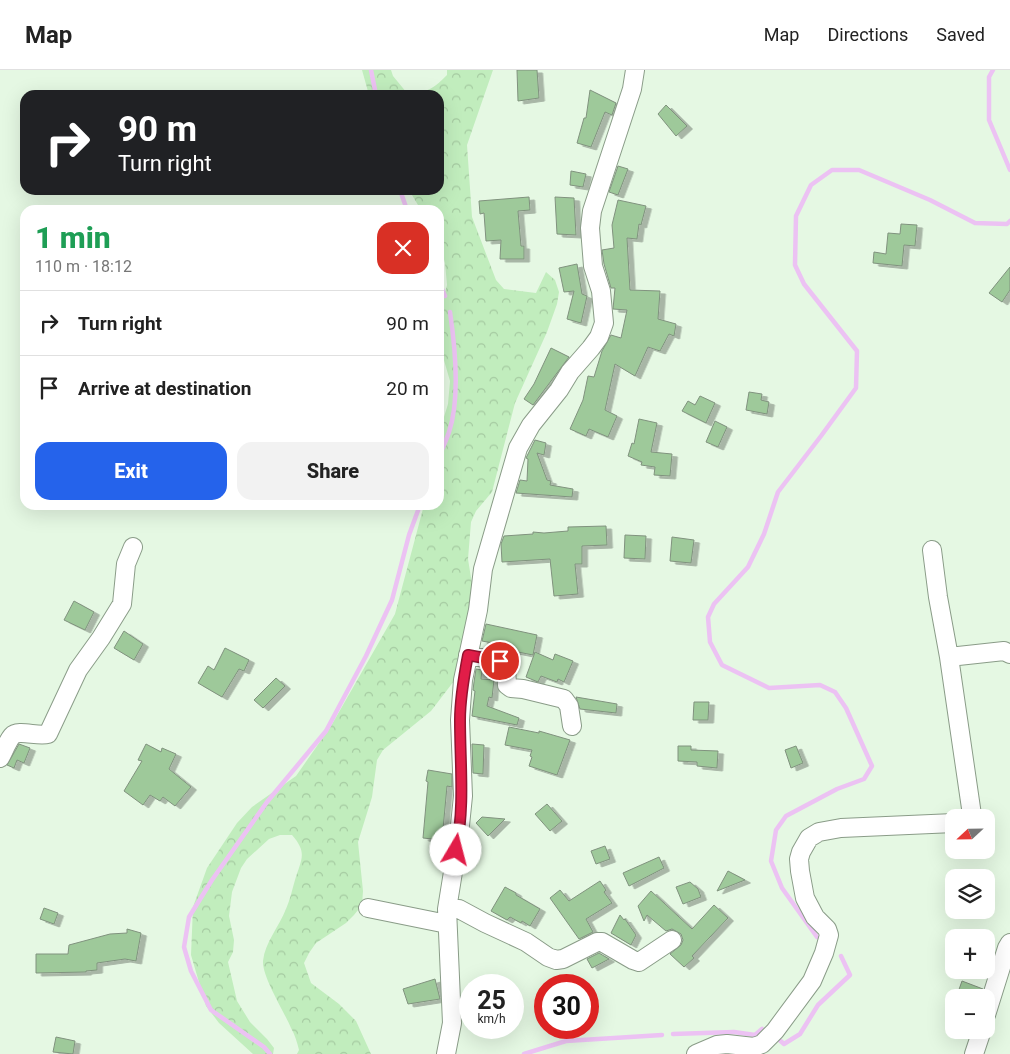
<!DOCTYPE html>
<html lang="en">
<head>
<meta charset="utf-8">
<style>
  body { margin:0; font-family:Roboto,sans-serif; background:#f2f2f2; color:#222; height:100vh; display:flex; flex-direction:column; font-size:19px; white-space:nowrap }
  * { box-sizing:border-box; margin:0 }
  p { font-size:16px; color:#767676 }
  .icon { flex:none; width:28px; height:28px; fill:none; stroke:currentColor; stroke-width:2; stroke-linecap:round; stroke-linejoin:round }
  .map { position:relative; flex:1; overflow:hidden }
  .panel { position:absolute; left:20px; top:135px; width:424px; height:305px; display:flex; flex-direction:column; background:#fff; border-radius:15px; box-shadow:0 5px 20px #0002 }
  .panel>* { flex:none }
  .hud { position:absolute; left:20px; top:20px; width:424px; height:105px; border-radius:15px; box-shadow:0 5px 20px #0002; background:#202124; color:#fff; overflow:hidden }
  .needle { width:32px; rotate:248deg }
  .buttons { position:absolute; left:945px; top:739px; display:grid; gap:10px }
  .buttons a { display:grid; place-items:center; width:50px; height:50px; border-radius:10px; background:#fff; box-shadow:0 5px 20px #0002; font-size:25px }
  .speed { position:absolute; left:459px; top:904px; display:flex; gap:10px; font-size:25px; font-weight:700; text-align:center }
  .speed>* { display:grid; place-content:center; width:65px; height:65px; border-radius:50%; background:#fff; box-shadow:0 5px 20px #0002; line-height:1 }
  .speed small { font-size:12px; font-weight:400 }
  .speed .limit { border:8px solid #d22; background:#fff; color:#111 }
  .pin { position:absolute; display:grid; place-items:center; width:42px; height:42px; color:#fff; margin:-21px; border:2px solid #fff; border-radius:50%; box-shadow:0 1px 5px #0007 }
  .me { position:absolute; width:55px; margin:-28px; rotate:8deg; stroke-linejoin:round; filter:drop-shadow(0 0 4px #0008) }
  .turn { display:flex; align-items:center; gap:18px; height:105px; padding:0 15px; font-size:22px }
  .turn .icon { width:65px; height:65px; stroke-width:2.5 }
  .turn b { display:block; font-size:35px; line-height:42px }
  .round { display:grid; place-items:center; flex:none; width:52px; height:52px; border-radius:15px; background:#f2f2f2 }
  .summary { display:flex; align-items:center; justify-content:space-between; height:85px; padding:0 15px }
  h1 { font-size:30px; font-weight:800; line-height:38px; color:#1e9e55 }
  .action { display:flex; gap:10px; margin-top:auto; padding:10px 15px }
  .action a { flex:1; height:58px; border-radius:15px; background:#2563eb; color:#fff; font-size:20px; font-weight:800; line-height:58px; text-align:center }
  .action a+a { background:#f2f2f2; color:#222 }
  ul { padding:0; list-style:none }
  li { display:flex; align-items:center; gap:15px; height:65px; padding:0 15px; border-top:1px solid #e0e0e0 }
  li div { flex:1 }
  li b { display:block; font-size:19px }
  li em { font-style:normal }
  header { display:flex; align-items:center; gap:30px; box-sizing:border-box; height:70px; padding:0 25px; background:#fff; border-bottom:1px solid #e0e0e0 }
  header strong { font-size:24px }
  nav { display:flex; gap:28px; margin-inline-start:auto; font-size:18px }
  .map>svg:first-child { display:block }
</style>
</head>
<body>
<header>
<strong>Map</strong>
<nav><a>Map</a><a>Directions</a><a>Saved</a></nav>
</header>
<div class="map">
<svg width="1010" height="984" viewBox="0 0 1010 984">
  <defs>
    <pattern id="forest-crowns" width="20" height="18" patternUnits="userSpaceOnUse" patternTransform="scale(1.25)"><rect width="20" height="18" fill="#c1edbd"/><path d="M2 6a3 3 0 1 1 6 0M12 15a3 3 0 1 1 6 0" fill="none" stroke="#a5caa1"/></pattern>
    <filter id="shadow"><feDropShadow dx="5.5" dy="3" stdDeviation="0" flood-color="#0004"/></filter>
  </defs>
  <rect width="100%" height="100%" fill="#e5f8e3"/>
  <path fill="url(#forest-crowns)" d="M362,0h29l2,6 14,17c20,1 27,-5 40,-18v-5h46l-26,75 5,72 24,63 8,9 32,4 10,-21 9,8 4,12 -2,12 -10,28 -32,71 -23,89 -16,19 -5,11 -3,37 4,25 -1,24 -17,73 -23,30 -48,39 -6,10 -5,37 -14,45 5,49 -1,14 -8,10 -8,8 -30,20 -7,10 -5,10 7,20 28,21 17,17 15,33h-74l2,-4c-2,-8 -4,-15 -8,-22 -6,-15 -29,-51 -28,-67 2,-19 16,-34 23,-52 4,-9 6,-19 9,-29 6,-20 13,-27 -3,-45h-12l-11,4 -22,20 -6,9 -9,24 -3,24 5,24 -1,12 -5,10 9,39 13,21 17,17 7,9 -1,6h-20l-34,-31 -13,-17 -15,-51 2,-48 14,-39 30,-45 15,-16 44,-31 35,-50 64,-112 29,-109h15v-72l9,-29 2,-23 -11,-38v-27l8,-31 -2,-22 -6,-21v-32h-18l-12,-20h30v-95h-70z"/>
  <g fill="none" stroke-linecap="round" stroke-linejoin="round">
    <path stroke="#ecc2f3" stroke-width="4.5" d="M371,0l5,25
      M993,0l-4,7v43l21,50
      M400,120l7,20
      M439,212l6,14
      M439,387c3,-8 7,-16 10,-25 11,-33 6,-86 1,-120
      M817,867l-35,-49 -11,-27 5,-31 10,-14 51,-27 27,-10 8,-13 -26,-58 -11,-16 -15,-7 -51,3 -47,-23 -12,-23 -2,-25 6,-13 34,-37 16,-33 14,-42 43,-56 35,-48 1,-37 -53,-67 -9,-19 1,-49 15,-31 21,-15h27l71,30 45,23 32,1 3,-3
      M673,964l61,-2 21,3 7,-6
      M776,967l8,7 16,-10 18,-29 32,-30 -9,-19
      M270,984l-6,-7 -53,-37 -20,-39 -7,-24 5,-30 23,-37 55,-78 59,-71 40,-75 26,-56 17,-65 11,-30
      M524,984l42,-13 96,-6"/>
  </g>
  <path fill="#9ec99a" stroke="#80927e" filter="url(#shadow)" d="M517,0h20l2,28 -21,3z
    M590,20l26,13 -4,12 -7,-3 -14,35 -14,-4 7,-25h2z
    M666,35l21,21 -11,10 -18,-22z
    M618,96l10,3 -10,26 -9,-3z
    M571,101l15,3 -3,13 -13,-2z
    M529,127l1,13 -12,1 3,35h3v13h-24l1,-19 -15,1 -2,-28 -4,1 -1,-13z
    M555,127l19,1 2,37 -19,-1z
    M618,130l28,6 -5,19 -2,-1 -2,15 -10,-1 3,52 30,1 -2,28 18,5 -2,12 -5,-2 -9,17 -12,-4 -13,29 -20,-12 -10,46 12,6 -9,21 -19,-8 -3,7 -16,-7 13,-29 5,-24 6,1 8,-26 9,-16 10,3 6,-28 -14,-1 2,-21h-4l-7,-24 -2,-14 12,-2 -2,-23z
    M901,154l16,1 -2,21 -11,-1 -2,21 -29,-3 1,-11 12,2 2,-21 12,1z
    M577,194l5,30 5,2 -6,27 -14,-4 7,-28 -10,1 -5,-24z
    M1010,197v23l-8,12 -13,-9z
    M551,278l18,9 -36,48 -9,-6 10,-15z
    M749,322l13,2 -1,6 8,2 -2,12 -21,-4z
    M700,326l15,7 -9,20 -24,-12 6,-10 7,4z
    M639,349l18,4 -6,29 21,2 -2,22 -16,-1 1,-8 -14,-2 1,-3 -14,-6 4,-13 2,1z
    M715,351l12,6 -9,20 -12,-5z
    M535,370l11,3 -2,12 -7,-2 10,27 4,1 -1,4 23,4 -1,8 -56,-4 4,-13 7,1 1,-22 -2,-1z
    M606,456l1,19 -25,1v18h-7l3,30 -24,2 -4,-37 -48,3 -1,-18 3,-8 29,-2v-2l11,1 24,-2v-4z
    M625,465l21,1 -1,23 -21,-1z
    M672,467l22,3 -3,23 -21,-2z
    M74,531l20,11 -9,18 -21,-10z
    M486,554l51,11 -4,20 -20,-4 1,-4 -32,-6z
    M124,561l19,13 -9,16 -20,-12z
    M225,578l24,12 -5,11 -5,-2 -17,28 -24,-14 10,-17 6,4z
    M535,582l18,8 2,-6 18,7 -9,21 -6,-3 -1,3 -16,-6 -3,6 -12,-5z
    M476,599l6,1 -1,9 13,1 -2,18 -3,-1 -2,9 32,12 -2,7 -45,-9 3,-25 -2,-1 1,-8z
    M276,608l9,8 -22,22 -9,-8z
    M576,627l41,7 -1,9 -36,-4z
    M694,632h15l-1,18h-15z
    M509,657l30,6v-2l31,9 -13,35 -28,-9 3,-9 -2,-1 2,-6 -27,-5z
    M19,674l11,4 -6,15 -7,-3 -3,8 -7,-3z
    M146,674l15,8 1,-4 14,6 -7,15 22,18 -16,19 -12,-9 -3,4 -10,-6 -7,10 -19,-14 18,-30 -4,-1z
    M472,674l12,1 -1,29 -10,-1z
    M678,676h13v4l27,1 -1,17 -20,-2v-4l-19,-1z
    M796,676l7,17 -12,5 -6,-18z
    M428,700l24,4v13l-5,-1 -5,54 -19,-2 5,-56 -2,-1z
    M547,734l15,17 -12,10 -15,-17z
    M482,747l23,2 -17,17 -12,-13z
    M605,776l5,13 -14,5 -5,-13z
    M659,787l5,11 -35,18 -6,-13z
    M728,801l17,9 -28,11z
    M600,811l6,9 -2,2 8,11 -26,16 7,13 -14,7 -29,-41 10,-8 9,11z
    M690,812l8,7 3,8 -18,7 -7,-17z
    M505,817l11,6v2l24,14 -10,17 -8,-5 -1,2 -11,-6 -3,3 -16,-9z
    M651,821l41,38 22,-24 14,13 -36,38 2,2 -10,9 -14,-13 11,-9 2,-5 -2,-6 -9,-5 -6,2 -19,-16 -3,6 -6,-15z
    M44,838l14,5 -4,11 -14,-5z
    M620,845l4,5 1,-1 11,16 -5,10 -20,-12z
    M127,859l14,4 -5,28 -11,-2 -28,4v7l-11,1v1l-50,1v-19h32l1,-9 41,-11 17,-1z
    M599,883l10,6 -17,9 -5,-9z
    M435,909l5,20 -32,5 -5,-15z
    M962,911l21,8 -3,9h-24z
    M56,967l19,4 -2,13 -20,-2z"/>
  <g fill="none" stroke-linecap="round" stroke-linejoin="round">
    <g stroke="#8a9c88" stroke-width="20">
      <path id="minor" d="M932,480l6,47 11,60 23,158 -1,3
        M468,585l32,6 6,5 1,19 4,3 12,1 41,10 5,7 3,20
        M949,587l55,-6 6,3
        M0,688c4,-7 7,-16 12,-22 6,-7 26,1 36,-2l30,-64 23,-32 21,-34 4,-40 7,-17
        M368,838l79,16
        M447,839h12l26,14 41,19 22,15 8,3 7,-1 34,-17h5l31,18 6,2 33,-22
        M986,945l21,-67 3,-5
        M446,984l6,-31 -5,-114 12,-74 4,-39 -3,-76 3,-40 15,-70 5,-41 35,-121 13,-23 28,-35 11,-18 21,-24 8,-11 5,-14 -3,-32 -8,-25 -3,-38 2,-17 40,-122 3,-19
        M696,984l21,-9 10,-1 27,3 8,-3 13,-13 37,-50 12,-28 5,-18 -2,-6 -12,-12 -10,-19 -5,-27 -1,-12 2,-7 8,-14 10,-6 22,-4 113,-5
        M974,984l8,-24"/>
    </g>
    <use href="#minor" stroke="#fff" stroke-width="18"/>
  </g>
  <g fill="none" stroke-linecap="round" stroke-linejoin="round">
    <g stroke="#92132f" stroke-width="12">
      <path id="route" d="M456,780c9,-44 4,-86 4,-130 0,-22 4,-44 8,-65l32,6"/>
    </g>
    <use href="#route" stroke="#e11d48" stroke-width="9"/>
  </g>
</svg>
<div class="buttons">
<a><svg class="needle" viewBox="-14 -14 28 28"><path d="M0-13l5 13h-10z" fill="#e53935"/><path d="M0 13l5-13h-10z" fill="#767676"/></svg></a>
<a><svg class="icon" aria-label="layers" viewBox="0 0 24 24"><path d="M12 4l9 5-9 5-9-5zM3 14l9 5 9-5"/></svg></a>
<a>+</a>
<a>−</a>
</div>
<div class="speed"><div>25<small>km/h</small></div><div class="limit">30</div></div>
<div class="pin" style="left:500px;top:591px;background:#d93025"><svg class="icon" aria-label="arrive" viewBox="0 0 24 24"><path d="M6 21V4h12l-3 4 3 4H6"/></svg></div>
<svg class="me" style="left:456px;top:780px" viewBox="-20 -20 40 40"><circle r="19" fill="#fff"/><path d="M0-13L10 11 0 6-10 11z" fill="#e11d48"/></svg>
<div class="hud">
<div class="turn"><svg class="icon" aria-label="right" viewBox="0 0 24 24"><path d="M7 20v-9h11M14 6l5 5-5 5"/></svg><div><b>90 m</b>Turn right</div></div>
</div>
<section class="panel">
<div class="summary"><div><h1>1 min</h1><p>110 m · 18:12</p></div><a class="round" style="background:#d93025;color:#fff"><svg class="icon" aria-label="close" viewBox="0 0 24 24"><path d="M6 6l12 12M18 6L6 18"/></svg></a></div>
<ul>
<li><svg class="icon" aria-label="right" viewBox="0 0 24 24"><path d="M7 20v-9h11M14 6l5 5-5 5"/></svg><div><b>Turn right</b></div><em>90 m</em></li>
<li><svg class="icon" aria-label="arrive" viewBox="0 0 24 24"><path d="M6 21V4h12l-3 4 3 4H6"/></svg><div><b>Arrive at destination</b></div><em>20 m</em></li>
</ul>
<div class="action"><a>Exit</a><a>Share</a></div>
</section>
</div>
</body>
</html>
